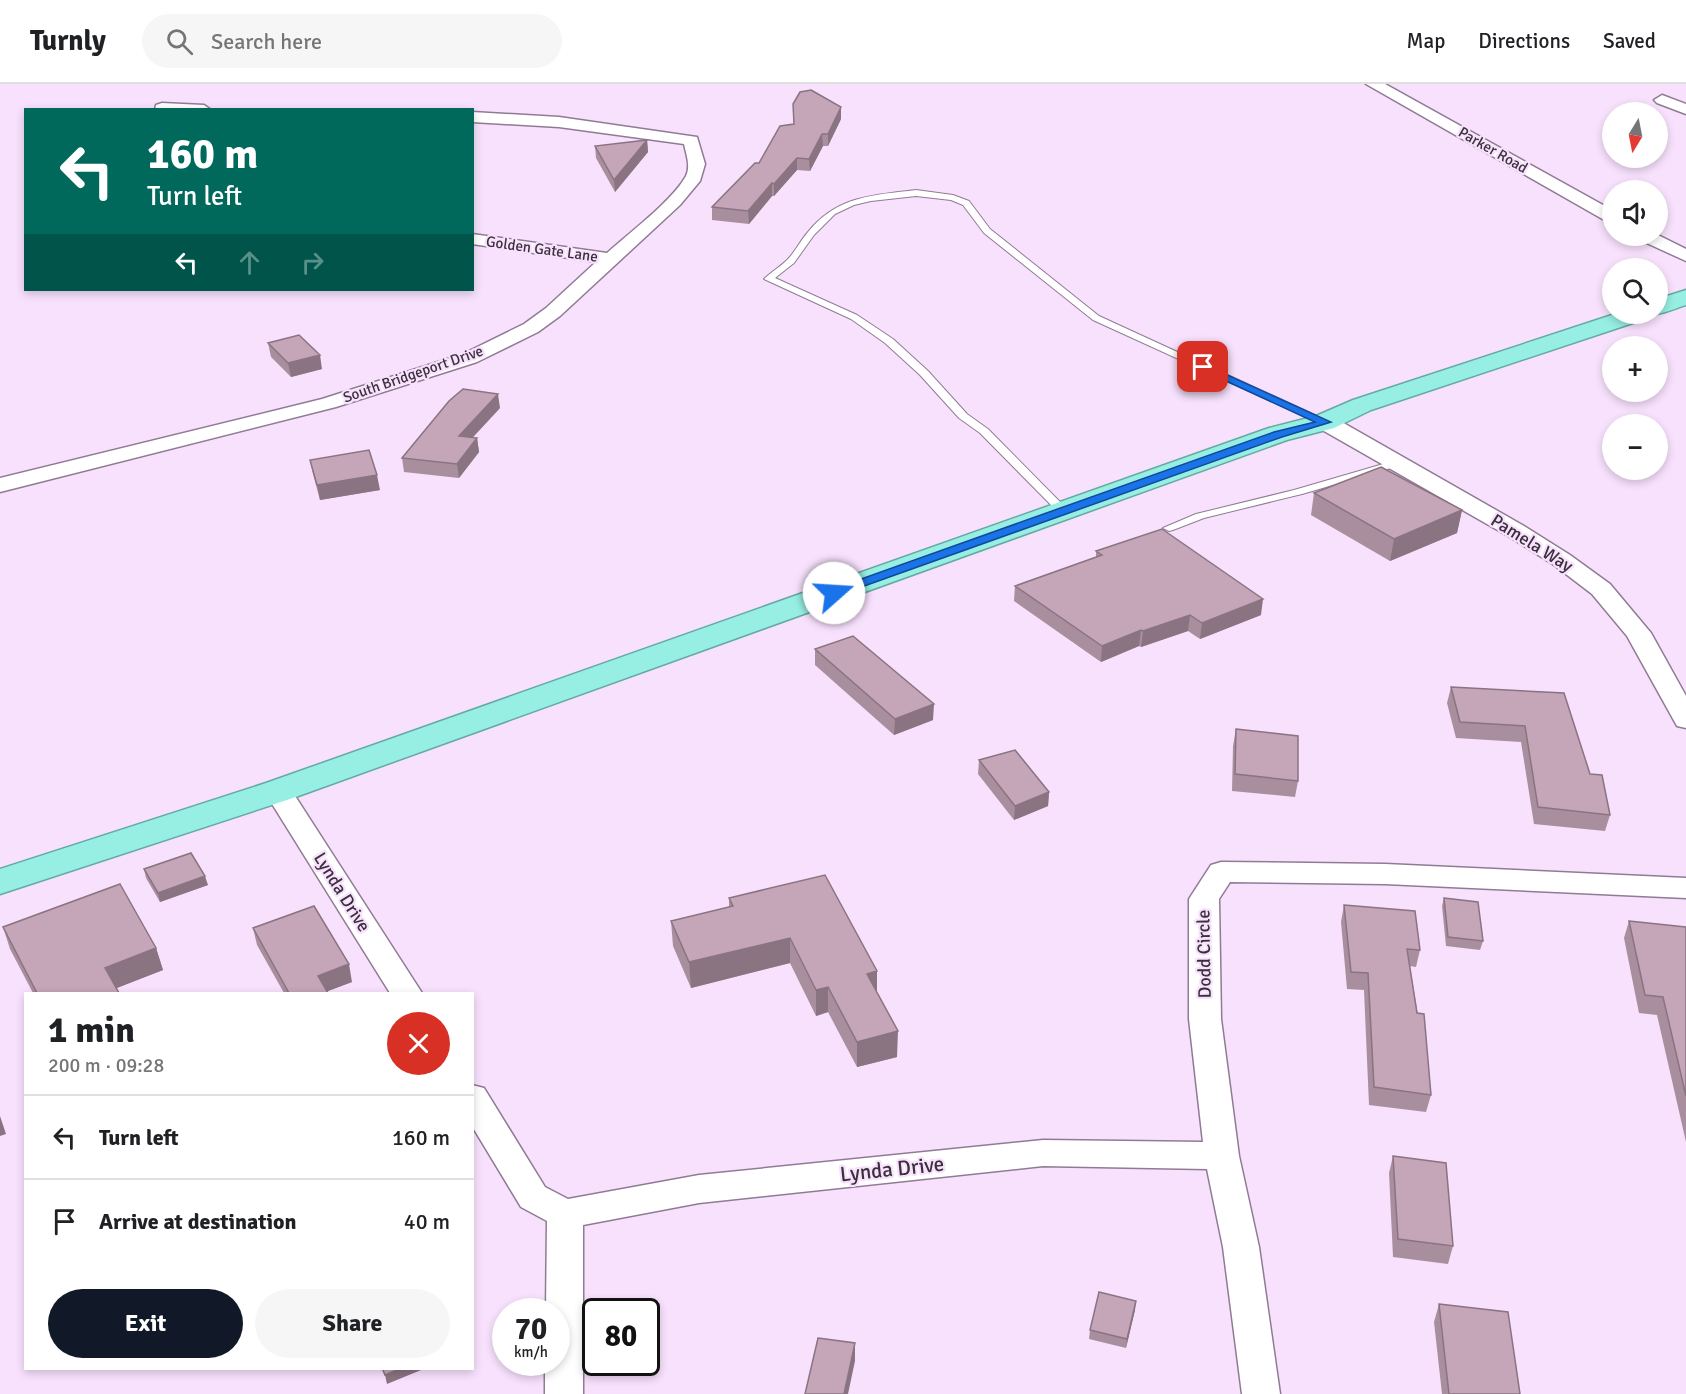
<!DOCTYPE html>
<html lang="en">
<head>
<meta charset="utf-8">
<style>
  body { margin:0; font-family:Signika,sans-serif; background:#f6f6f6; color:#202124; height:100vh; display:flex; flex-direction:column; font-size:22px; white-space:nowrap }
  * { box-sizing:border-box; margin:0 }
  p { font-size:20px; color:#757577 }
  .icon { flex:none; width:33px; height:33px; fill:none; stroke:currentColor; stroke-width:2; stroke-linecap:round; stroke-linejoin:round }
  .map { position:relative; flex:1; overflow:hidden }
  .panel { position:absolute; left:24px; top:908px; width:450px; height:378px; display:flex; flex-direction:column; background:#fff; border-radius:0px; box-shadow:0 3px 9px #0003 }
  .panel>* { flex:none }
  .hud { position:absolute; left:24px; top:24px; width:450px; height:183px; border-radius:0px; box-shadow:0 3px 9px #0003; background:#00695c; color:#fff; overflow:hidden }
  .needle { width:39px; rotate:190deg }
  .tools { position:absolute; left:1602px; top:18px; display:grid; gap:12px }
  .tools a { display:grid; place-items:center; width:66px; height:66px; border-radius:50%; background:#fff; box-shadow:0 3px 9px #0003; font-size:30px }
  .speed { position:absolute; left:492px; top:1214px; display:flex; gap:12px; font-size:30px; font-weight:700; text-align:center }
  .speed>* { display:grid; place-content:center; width:78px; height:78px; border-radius:50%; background:#fff; box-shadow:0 3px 9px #0003; line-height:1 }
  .speed small { font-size:15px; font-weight:400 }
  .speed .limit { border:3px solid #111; border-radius:9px; background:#fff; color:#111 }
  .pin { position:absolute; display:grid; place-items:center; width:51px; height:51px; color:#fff; margin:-26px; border-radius:12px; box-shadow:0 3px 9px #0006 }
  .me { position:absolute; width:66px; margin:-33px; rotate:71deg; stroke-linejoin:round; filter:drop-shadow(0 0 4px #0008) }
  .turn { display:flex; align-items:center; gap:21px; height:126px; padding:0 24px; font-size:27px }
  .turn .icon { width:78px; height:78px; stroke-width:2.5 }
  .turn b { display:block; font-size:42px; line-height:51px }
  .lanes { display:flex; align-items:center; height:57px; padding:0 24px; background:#0003; justify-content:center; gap:30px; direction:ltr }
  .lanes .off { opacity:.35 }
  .round { display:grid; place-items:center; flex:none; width:63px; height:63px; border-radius:32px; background:#f6f6f6 }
  .summary { display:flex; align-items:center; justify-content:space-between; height:102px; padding:0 24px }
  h1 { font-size:36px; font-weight:800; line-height:45px }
  .action { display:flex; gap:12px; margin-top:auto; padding:12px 24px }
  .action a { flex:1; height:69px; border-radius:36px; background:#111827; color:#fff; font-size:24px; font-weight:800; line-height:69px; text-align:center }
  .action a+a { background:#f6f6f6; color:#202124 }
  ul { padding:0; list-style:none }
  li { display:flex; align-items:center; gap:18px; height:84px; padding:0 24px; border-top:2px solid #e0e0e0 }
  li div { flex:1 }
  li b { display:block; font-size:22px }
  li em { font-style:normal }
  header { display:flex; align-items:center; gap:36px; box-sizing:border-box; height:84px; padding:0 30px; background:#fff; border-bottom:2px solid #e0e0e0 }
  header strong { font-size:28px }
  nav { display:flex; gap:33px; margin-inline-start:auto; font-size:21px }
  .search { width:420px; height:54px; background:#f6f6f6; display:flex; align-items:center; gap:15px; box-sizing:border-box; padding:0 21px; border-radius:33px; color:#757577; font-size:22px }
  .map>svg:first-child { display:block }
</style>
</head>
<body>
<header>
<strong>Turnly</strong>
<div class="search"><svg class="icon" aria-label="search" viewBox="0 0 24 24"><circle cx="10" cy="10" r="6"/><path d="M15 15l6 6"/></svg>Search here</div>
<nav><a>Map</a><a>Directions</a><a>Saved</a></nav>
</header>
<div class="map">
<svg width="1686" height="1310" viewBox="0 0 1686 1310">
  <rect width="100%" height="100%" fill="#f8e1fd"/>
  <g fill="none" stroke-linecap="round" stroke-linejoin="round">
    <g stroke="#907b94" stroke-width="2">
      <path id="service" d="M916,106l37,5 16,6 21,28 109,87 231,106 -1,2h-8l-228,-104 -109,-87 -21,-28 -12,-5 -35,-4 -45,5 -17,4 -19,9 -21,21 -20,28 -19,15 82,37 36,24 35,32 39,43 21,15 81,82 -2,2h-8l-79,-80 -21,-15 -39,-43 -35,-32 -34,-24 -87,-40c8,-8 18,-13 25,-21 7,-8 12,-18 19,-26 29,-36 65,-37 108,-42z
        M1397,376l4,1v4l-99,29 -98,24 -31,12 -4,1 -6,-3 33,-14 98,-24z"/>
    </g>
    <g stroke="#907b94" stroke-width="3">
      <path id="minor" d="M1366,0h19l227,126v12l-6,-1z
        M1662,11l24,9v10l-29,-11 -3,-3z
        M162,19l42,2 7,5h-56l1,-5z
        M472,28l87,5 138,20 8,27 -5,17 -20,24 -120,111 -22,16 -61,30 -141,45 -336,85v-14l322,-79 141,-45 61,-30 22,-16 50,-46 -124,-18v-10l135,19c21,-19 66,-53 79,-77 5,-10 0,-22 -2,-32l-125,-17 -87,-5z
        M1658,151l28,14v12l-46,-21 -3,-4z
        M1325,332l8,1 191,109 46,29 40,29 41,49 35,63v32l-9,-2 -50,-90 -35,-42 -38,-29 -46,-29 -191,-109 -3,-5 3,-5z
        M278,698l10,3 134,208h-32l-126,-202 4,-6z
        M1221,778l164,2 301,14v20l-301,-14 -155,-2 -11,17 2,120 18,137 20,91 21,147h-38l-19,-147 -16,-78 -164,-3 -344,37 -116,22v169h-38v-32h11v-51h-10l1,-90 -26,-14 -49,-81v-41l12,3 61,99 23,12 131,-24 344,-35 160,2 -14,-123v-120l22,-34z"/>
    </g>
    <g stroke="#64aaa2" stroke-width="3">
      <path id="trunk" d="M1686,206v15c-10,3 -20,8 -30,9l2,-15z
        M1615,230h34l-4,5 -274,91 -37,18 -47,12 -997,359 -290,95v-25l266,-86 1003,-355 47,-12 37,-16z"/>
    </g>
    <use href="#service" fill="#fff" fill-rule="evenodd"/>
    <use href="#minor" fill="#fff" fill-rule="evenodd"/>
    <use href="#trunk" fill="#96efe2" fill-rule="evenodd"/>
  </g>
  <path fill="#a98e9e" d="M841,35l-13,27h-5l-13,25 -13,-1 -23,26h-2l-23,28 -37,-4v-13l47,-44z
    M647,56l1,12 -33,40 -19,-34 -1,-12z
    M268,259l54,26 -31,8 -20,-20z
    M500,324l-27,29 4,1 2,14 -20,26 -55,-6 -2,-14z
    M310,376l70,30 -60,10 -7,-26z
    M1314,409l148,17 -5,23 -67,28 -79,-46z
    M1096,467l165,64 -61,24 -12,-8 -47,16 -2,-1 -38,16 -87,-61 1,-15 81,-29z
    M815,565l118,71 -39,15 -79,-70z
    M1451,603l113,6 26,81 20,41 -5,16 -71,-7 -13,-82 -65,-4 -9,-35z
    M1236,645l62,52 -3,16 -63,-6 1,-45z
    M979,676l70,32 -1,14 -34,14 -36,-46z
    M144,785l64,16 -48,17 -14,-24z
    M729,814l148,73v22l20,64 -40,10 -29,-55 -12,4 -26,-53 -99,25 -18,-42 -2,-25 58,-14z
    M1444,814l39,43 -3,9 -34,-4 -4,-40z
    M1344,821l76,45 -4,17 -6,-1 21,129 -5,17 -57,-7 -5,-115 -17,-1 -6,-67z
    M1629,837l57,6v215l-29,-127 -18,-2 -15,-75z
    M3,843l153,21 7,22 -47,18 3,5h-86l-23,-44z
    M253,844l99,54 -25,9 1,2h-44l-27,-48z
    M1393,1072l60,90 -5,18 -55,-7 -4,-84z
    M1439,1220l81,90h-78l-8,-72z
    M1135,1226l-9,38 -37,-9 1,-9z"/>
  <path fill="#8a7481" d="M841,23v12l-13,27v-12z
    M822,50l1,12 -13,25 -1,-12z
    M647,56l1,12 -33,40 -1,-12z
    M797,74v12l-23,26v-12z
    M772,99v13l-23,28 -1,-13z
    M320,271l2,14 -31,8 -3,-14z
    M498,310l2,14 -39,42 -2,-14z
    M477,354l2,14 -20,26 -2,-14z
    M377,391l3,15 -60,10 -3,-15z
    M1462,426l-5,23 -67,28 4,-22z
    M1263,515l-2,16 -61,24 2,-16z
    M1190,531l-2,16 -47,16 2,-16z
    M1141,546l-2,16 -38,16 1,-16z
    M934,620l-1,16 -39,15 1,-16z
    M1049,708l-1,14 -34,14 1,-14z
    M205,792l3,9 -48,17 -2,-9z
    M790,854v25l-99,25 -2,-26z
    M156,864l7,22 -51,20 -7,-22z
    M349,880l3,18 -29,11 -5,-17z
    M877,887v26l-10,-23z
    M828,903v25l-12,4v-26z
    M898,947l-1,26 -40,10v-25z
    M0,1032l6,18 -6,2z
    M1136,1217l-1,9 -9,38 1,-9z
    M855,1259v18l-7,33h-4z
    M402,1284h24l-39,16 -2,-9z"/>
  <path fill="#c5a5b8" stroke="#8a7481" stroke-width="1.5" d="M811,6l30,17 -13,27h-6l-13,25 -12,-1 -23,26 -2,-1 -24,28 -36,-4 43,-44h4l21,-37 14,-2 -1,-20 7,-12z
    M647,56l-33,40 -19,-34z
    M299,251l21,20 -32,8 -20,-20z
    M463,305l35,5 -39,42 18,2 -20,26 -55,-6 47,-57z
    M369,366l8,25 -60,10 -7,-25z
    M1381,383l81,43 -68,29 -80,-46z
    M1162,445l101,70 -61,24 -12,-8 -47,16 -2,-1 -39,16 -87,-60 87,-31 -6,-4z
    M853,552l81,68 -39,15 -80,-70z
    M1451,603l113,6 26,81 12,1 8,40 -72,-8 -13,-81 -65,-4z
    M1236,645l62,7v45l-63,-7z
    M1015,666l34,42 -34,14 -36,-46z
    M191,769l14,23 -47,17 -14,-24z
    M825,791l52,96 -10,3 31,57 -41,11 -29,-55 -12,3 -26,-52 -101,24 -18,-41 62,-15 -4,-8z
    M120,800l36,64 -51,20 14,25h-82l-34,-66z
    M1444,814l34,4 5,39 -35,-4z
    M1344,821l71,6 5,39 -13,-1 10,64 7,1 7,81 -57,-8 -6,-114 -17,-1z
    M314,822l35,58 -31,12 10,17h-39l-36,-65z
    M1629,837l57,6v169l-23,-99 -18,-2z
    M1393,1072l53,7 7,83 -55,-7z
    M1099,1208l37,9 -9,38 -37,-9z
    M1439,1220l69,8 12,82h-71z
    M818,1254l37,5 -11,51h-39z
    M382,1284h20l-17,7z"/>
  <path fill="#1a73e8" stroke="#114b97" stroke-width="1.5" d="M1203,280l128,58 -49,15 -443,158h-9l-2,-2 2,-3 444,-158 41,-10 -115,-53v-4z"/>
  <g text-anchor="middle" stroke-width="4.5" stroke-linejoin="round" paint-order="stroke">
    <g font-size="15" fill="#39303b" stroke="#f8e1fd">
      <text transform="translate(1493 66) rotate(30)" y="5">Parker Road</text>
      <text transform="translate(542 165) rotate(8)" y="5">Golden Gate Lane</text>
      <text transform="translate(413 290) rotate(-19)" y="5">South Bridgeport Drive</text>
    </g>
    <g font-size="18" fill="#39303b" stroke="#f8e1fd">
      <text transform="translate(1532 459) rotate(32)" y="6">Pamela Way</text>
      <text transform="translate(342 808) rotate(58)" y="6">Lynda Drive</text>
      <text transform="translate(1204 870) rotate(-91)" y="6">Dodd Circle</text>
    </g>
    <g font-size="21" fill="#39303b" stroke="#f8e1fd">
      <text transform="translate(892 1085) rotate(-6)" y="7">Lynda Drive</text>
    </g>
  </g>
</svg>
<div class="tools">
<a><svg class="needle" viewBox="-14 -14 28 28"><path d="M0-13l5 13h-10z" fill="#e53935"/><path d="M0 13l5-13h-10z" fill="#757577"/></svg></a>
<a><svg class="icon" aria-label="sound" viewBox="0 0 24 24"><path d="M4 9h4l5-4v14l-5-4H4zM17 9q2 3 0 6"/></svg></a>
<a><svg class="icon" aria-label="search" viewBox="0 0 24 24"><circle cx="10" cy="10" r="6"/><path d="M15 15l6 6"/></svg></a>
<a>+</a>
<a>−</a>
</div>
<div class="speed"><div>70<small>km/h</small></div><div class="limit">80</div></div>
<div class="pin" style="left:1203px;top:283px;background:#d93025"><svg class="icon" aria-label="arrive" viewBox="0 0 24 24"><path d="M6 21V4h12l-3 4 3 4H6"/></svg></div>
<svg class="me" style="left:834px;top:509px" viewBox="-20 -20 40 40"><circle r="19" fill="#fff"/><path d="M0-13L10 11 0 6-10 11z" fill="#1a73e8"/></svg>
<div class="hud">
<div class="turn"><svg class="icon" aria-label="left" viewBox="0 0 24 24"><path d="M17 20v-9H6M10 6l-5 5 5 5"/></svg><div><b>160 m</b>Turn left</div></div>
<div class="lanes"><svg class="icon" aria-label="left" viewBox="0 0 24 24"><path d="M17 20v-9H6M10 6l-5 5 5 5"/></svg><svg class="icon off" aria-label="ahead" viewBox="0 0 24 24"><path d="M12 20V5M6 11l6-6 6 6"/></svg><svg class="icon off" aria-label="right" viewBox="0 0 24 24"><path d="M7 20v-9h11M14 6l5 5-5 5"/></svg></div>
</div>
<section class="panel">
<div class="summary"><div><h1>1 min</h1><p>200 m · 09:28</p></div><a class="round" style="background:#d93025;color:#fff"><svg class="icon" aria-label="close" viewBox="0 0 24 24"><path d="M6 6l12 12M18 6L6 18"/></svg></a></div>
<ul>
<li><svg class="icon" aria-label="left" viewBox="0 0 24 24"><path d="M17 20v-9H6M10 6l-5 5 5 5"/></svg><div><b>Turn left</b></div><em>160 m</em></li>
<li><svg class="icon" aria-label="arrive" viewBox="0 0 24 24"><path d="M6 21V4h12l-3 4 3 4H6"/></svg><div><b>Arrive at destination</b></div><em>40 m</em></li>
</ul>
<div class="action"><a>Exit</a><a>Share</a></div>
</section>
</div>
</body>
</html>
